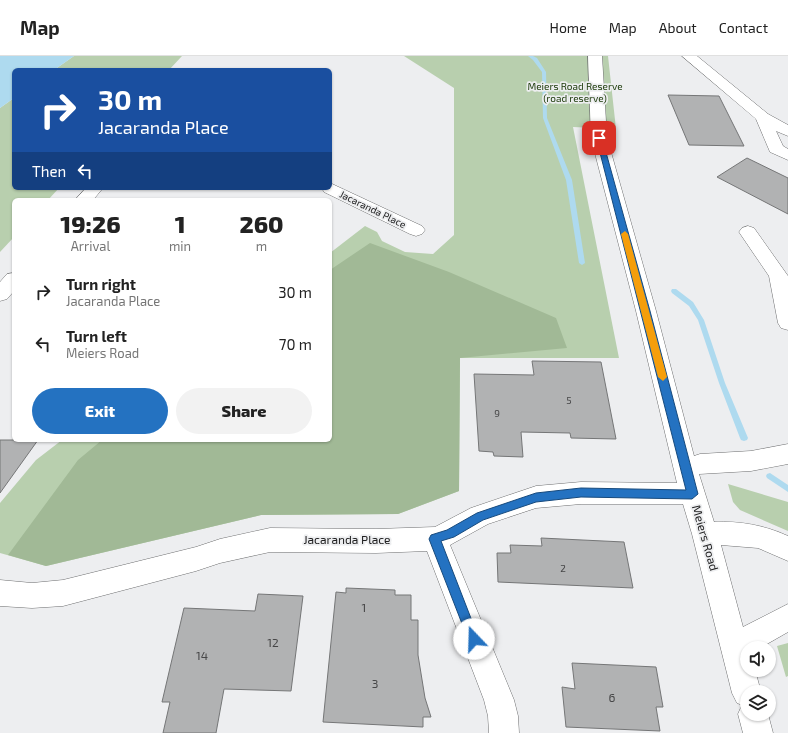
<!DOCTYPE html>
<html lang="en">
<head>
<meta charset="utf-8">
<style>
  body { margin:0; font-family:"Exo 2",sans-serif; background:#f2f2f2; color:#222; height:100vh; display:flex; flex-direction:column; font-size:15px; white-space:nowrap }
  * { box-sizing:border-box; margin:0 }
  p { font-size:13px; color:#767676 }
  .icon { flex:none; width:22px; height:22px; fill:none; stroke:currentColor; stroke-width:2; stroke-linecap:round; stroke-linejoin:round }
  .map { position:relative; flex:1; overflow:hidden }
  .drawer { position:absolute; left:12px; top:142px; width:320px; height:244px; display:flex; flex-direction:column; background:#fff; border-radius:6px; box-shadow:0 1px 3px #0004 }
  .drawer>* { flex:none }
  .top-card { position:absolute; left:12px; top:12px; width:320px; height:122px; border-radius:6px; box-shadow:0 1px 3px #0004; background:#1a4fa0; color:#fff; overflow:hidden }
  .controls { position:absolute; left:740px; top:585px; display:grid; gap:8px }
  .controls a { display:grid; place-items:center; width:36px; height:36px; border-radius:50%; background:#fff; box-shadow:0 1px 3px #0004; font-size:20px }
  .pin { position:absolute; display:grid; place-items:center; width:34px; height:34px; color:#fff; margin:-17px; border-radius:8px; box-shadow:0 2px 6px #0006 }
  .me { position:absolute; width:44px; margin:-22px; rotate:339deg; stroke-linejoin:round; filter:drop-shadow(0 0 3px #0008) }
  .turn { display:flex; align-items:center; gap:14px; height:84px; padding:0 20px; font-size:18px }
  .turn .icon { width:52px; height:52px; stroke-width:2.5 }
  .turn b { display:block; font-size:28px; line-height:34px }
  .then { display:flex; align-items:center; height:38px; padding:0 20px; background:#0003; gap:8px; font-size:15px }
  .eta { display:flex; justify-content:space-evenly; align-items:center; height:68px; text-align:center }
  .eta b { font-size:24px; font-weight:800; line-height:28px }
  .cta { display:flex; gap:8px; margin-top:auto; padding:8px 20px }
  .cta a { flex:1; height:46px; border-radius:24px; background:#2472c1; color:#fff; font-size:16px; font-weight:800; line-height:46px; text-align:center }
  .cta a+a { background:#f2f2f2; color:#222 }
  ul { padding:0; list-style:none }
  li { display:flex; align-items:center; gap:12px; height:52px; padding:0 20px }
  li div { flex:1 }
  li b { display:block; font-size:15px }
  li em { font-style:normal }
  header { display:flex; align-items:center; gap:24px; box-sizing:border-box; height:56px; padding:0 20px; background:#fff; border-bottom:1px solid #e0e0e0 }
  header strong { font-size:19px }
  nav { display:flex; gap:22px; margin-inline-start:auto; font-size:14px }
  .map>svg:first-child { display:block }
</style>
</head>
<body>
<header>
<strong>Map</strong>
<nav><a>Home</a><a>Map</a><a>About</a><a>Contact</a></nav>
</header>
<div class="map">
<svg width="788" height="677" viewBox="0 0 788 677">
  <rect width="100%" height="100%" fill="#edeef0"/>
  <path fill="#b8cfae" d="M74,0h108l-13,14h-115z
    M404,0h204l8,73 -43,-2 46,231h-159l-1,133 -61,23 -137,1 -215,51 -46,-13v-50l36,-43 26,-20h268v-187l35,-27 12,6 5,9 23,11 28,2 21,-19v-147z
    M14,42v90h45l-11,12h-34v37l-14,15v-144z
    M728,428l60,18v29l-48,-21 -7,-8z
    M788,587v33l-2,1 -9,-31z"/>
  <path fill="#a1b996" d="M370,187l79,29 107,46 11,30 -107,10 -1,133 -61,23 -137,1 -215,51 -38,-11 70,-95 24,-20h228v-170z"/>
  <path fill="#aedaef" d="M0,0h74l-20,14h-40v28l-14,10z"/>
  <g fill="none" stroke-linecap="round" stroke-linejoin="round">
    <path fill="#aedaef" fill-rule="evenodd" d="M528,0h5l4,2 9,14 1,46 25,62 13,83 -3,2 -3,-2 -13,-83 -23,-62 -1,-46 -9,-12z
      M672,233h4l17,13 11,18 21,63 23,55 -1,2 -3,1 -3,-1 -1,-2 -21,-55 -21,-63 -9,-14 -17,-13 -1,-2z
      M770,417l18,12v7l-21,-14 -1,-2 1,-2z"/>
  </g>
  <path fill="#b1b2b3" stroke="#757677" d="M668,39l51,1 25,50 -55,-1z
    M747,102l41,20v36l-71,-37z
    M532,305l69,1 15,77 -45,-1 -1,-5 -49,-1 2,25 -29,-1 -1,-4 -14,-1 -5,-77 60,1z
    M0,384h38l-38,53z
    M541,482l83,4 9,46 -135,-6 -1,-29h14l-1,-8 32,1z
    M346,532l49,2v5h16v25h7v35l7,43 6,19h-8v10l-100,-5 13,-130 10,1z
    M258,538l45,2 -12,95 -67,-2 -8,44h-53l7,-31h-8l22,-94 71,3z
    M572,607l84,4 7,40h-7l4,24 -94,-4 -4,-40 13,2z"/>
  <g fill="none" stroke-linecap="round" stroke-linejoin="round">
    <g stroke="#6e6f70" stroke-width="1">
      <path id="minor" d="M588,0h14l5,82 49,173 38,145 6,-2 51,-3 37,-7v20l-37,7 -52,3 15,48c26,-1 50,3 74,14v25l-30,-13 -37,-3 22,82 45,-23v28l-28,16h-13v22h8l6,22h-14v22h21l5,19h-30l-5,-19 4,-9 -5,-2 -5,-10 -40,-159 -9,-30h-102l-45,4 -48,16 -38,21 64,155 4,16 1,17h-30l-1,-17 -4,-16 -57,-149 -51,2 -106,-1 -50,11 -24,8 -133,35 -31,2 -32,-2v-26l32,3 31,-3 133,-33 24,-8 50,-11 106,1 59,-2 36,-19 65,-22 45,-4 96,1 -41,-172 -45,-173z
        M682,0h15l71,58 20,11v11l-12,-5 7,15 5,3v11l-18,-8 -14,-33z
        M330,127l92,43 3,4 -3,4 -6,2 -6,-2 -86,-42 -2,-4h8z
        M86,132h17l-10,12h-18z
        M748,170l6,2 34,48v54l-7,-2 -3,-5 -9,-47 -30,-44 3,-4z
        M14,217v18l-7,8 -7,2v-19l7,-8z"/>
    </g>
    <use href="#minor" fill="#fff" fill-rule="evenodd"/>
  </g>
  <path fill="#2472c1" stroke="#174a7d" d="M596,81l6,1 48,173 48,183 -6,5 -111,-2 -45,5 -53,18 -29,17 -13,4 38,98 -1,4 -4,2 -5,-2 -1,-4 -39,-100 2,-4 16,-5 30,-17 59,-20 45,-5 105,2z"/>
  <path fill="#f59e0b" d="M625,175l3,3 39,143 -4,4 -5,-4 -37,-143z"/>
  <g text-anchor="middle" stroke-width="3.5" stroke-linejoin="round" paint-order="stroke">
    <g font-size="10" fill="#173604" stroke="#edeef0">
      <text x="575" y="34">Meiers Road Reserve<tspan x="575" dy="12">(road reserve)</tspan></text>
    </g>
    <g font-size="10" fill="#222223" stroke="#edeef0">
      <text transform="translate(373 153) rotate(26)" y="4">Jacaranda Place</text>
    </g>
    <g font-size="10" fill="#464647">
      <text x="569" y="348">5</text>
      <text x="497" y="361">9</text>
      <text x="563" y="516">2</text>
    </g>
    <g font-size="12" fill="#222223" stroke="#edeef0">
      <text transform="translate(705 482) rotate(74)" y="4">Meiers Road</text>
      <text x="347" y="488">Jacaranda Place</text>
    </g>
    <g font-size="12" fill="#464647">
      <text x="364" y="556">1</text>
      <text x="273" y="591">12</text>
      <text x="202" y="604">14</text>
      <text x="375" y="632">3</text>
      <text x="612" y="646">6</text>
    </g>
  </g>
</svg>
<div class="controls">
<a><svg class="icon" aria-label="sound" viewBox="0 0 24 24"><path d="M4 9h4l5-4v14l-5-4H4zM17 9q2 3 0 6"/></svg></a>
<a><svg class="icon" aria-label="layers" viewBox="0 0 24 24"><path d="M12 4l9 5-9 5-9-5zM3 14l9 5 9-5"/></svg></a>
</div>
<div class="pin" style="left:599px;top:82px;background:#d93025"><svg class="icon" aria-label="arrive" viewBox="0 0 24 24"><path d="M6 21V4h12l-3 4 3 4H6"/></svg></div>
<svg class="me" style="left:474px;top:583px" viewBox="-20 -20 40 40"><circle r="19" fill="#fff"/><path d="M0-13L10 11 0 6-10 11z" fill="#2472c1"/></svg>
<div class="top-card">
<div class="turn"><svg class="icon" aria-label="right" viewBox="0 0 24 24"><path d="M7 20v-9h11M14 6l5 5-5 5"/></svg><div><b>30 m</b>Jacaranda Place</div></div>
<div class="then">Then<svg class="icon" aria-label="left" viewBox="0 0 24 24"><path d="M17 20v-9H6M10 6l-5 5 5 5"/></svg></div>
</div>
<section class="drawer">
<div class="eta">
<div><b>19:26</b><p>Arrival</p></div>
<div><b>1</b><p>min</p></div>
<div><b>260</b><p>m</p></div>
</div>
<ul>
<li><svg class="icon" aria-label="right" viewBox="0 0 24 24"><path d="M7 20v-9h11M14 6l5 5-5 5"/></svg><div><b>Turn right</b><p>Jacaranda Place</p></div><em>30 m</em></li>
<li><svg class="icon" aria-label="left" viewBox="0 0 24 24"><path d="M17 20v-9H6M10 6l-5 5 5 5"/></svg><div><b>Turn left</b><p>Meiers Road</p></div><em>70 m</em></li>
</ul>
<div class="cta"><a>Exit</a><a>Share</a></div>
</section>
</div>
</body>
</html>
